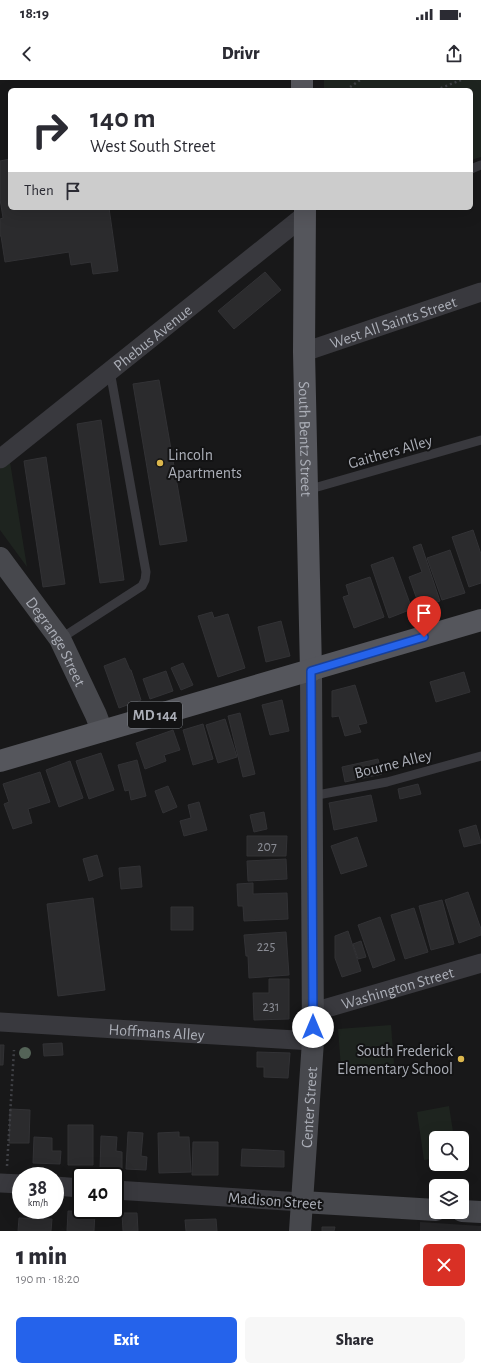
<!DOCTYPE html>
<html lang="en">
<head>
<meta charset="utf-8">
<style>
  body { margin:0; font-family:"Alegreya Sans",sans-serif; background:#f7f7f7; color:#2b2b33; height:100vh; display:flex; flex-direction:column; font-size:15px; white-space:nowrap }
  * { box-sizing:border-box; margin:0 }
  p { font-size:13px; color:#7c7c81 }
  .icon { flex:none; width:22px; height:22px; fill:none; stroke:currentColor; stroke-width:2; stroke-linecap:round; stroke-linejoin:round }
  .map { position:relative; height:1151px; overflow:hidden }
  .panel { display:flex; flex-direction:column; background:#fff; flex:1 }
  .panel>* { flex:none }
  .hud { position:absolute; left:8px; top:8px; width:465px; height:122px; border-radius:6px; box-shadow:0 4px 16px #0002; background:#fff; color:#2b2b33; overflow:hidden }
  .fabs { position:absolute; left:429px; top:1051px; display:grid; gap:8px }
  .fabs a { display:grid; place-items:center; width:40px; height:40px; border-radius:6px; background:#fff; box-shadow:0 4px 16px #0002; font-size:20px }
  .speed { position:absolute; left:12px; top:1087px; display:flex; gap:8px; font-size:20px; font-weight:700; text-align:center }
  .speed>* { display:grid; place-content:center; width:52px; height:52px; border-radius:50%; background:#fff; box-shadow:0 4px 16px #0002; line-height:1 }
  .speed small { font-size:10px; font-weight:400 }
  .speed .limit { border:2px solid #111; border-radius:6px; background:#fff; color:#111 }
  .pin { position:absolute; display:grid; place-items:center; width:34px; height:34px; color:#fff; margin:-41px -17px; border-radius:50% 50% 50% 0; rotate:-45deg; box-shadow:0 0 4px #0007 }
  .pin .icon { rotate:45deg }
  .me { position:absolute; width:44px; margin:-22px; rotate:0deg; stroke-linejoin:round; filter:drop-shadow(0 0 3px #0008) }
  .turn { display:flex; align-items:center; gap:14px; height:84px; padding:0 16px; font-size:18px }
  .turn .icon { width:52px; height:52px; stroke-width:2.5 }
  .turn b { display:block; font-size:28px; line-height:34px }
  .then { display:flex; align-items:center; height:38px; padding:0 16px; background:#0003; gap:8px; font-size:15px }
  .round { display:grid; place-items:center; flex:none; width:42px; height:42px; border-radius:6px; background:#f7f7f7 }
  .head { display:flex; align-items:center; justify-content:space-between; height:68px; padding:0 16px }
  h1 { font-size:24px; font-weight:800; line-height:30px }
  .button { display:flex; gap:8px; margin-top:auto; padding:8px 16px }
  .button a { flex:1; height:46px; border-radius:6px; background:#2563eb; color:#fff; font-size:16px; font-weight:800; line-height:46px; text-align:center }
  .button a+a { background:#f7f7f7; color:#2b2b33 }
  .status { display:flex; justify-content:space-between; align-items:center; height:28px; padding:0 20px; background:#fff; direction:ltr }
  .status svg { height:11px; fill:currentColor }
  header { display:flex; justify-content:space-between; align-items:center; height:52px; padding:0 16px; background:#fff; font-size:18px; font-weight:800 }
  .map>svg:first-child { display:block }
</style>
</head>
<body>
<div class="status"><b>18:19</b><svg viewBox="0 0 49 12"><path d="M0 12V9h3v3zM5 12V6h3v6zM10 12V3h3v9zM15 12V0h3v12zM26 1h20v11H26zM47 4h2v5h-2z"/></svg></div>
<header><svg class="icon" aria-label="back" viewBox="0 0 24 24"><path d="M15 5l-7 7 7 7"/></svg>Drivr<svg class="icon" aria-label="share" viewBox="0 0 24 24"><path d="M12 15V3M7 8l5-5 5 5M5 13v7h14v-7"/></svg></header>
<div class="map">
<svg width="481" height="1151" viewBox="0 0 481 1151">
  <rect width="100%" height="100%" fill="#181819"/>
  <path fill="#242426" d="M420,1142l61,4v5h-61z"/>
  <path fill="#1e241f" d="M324,0h157v77l-10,3v-70h-147z
    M10,382l17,105 -27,-37v-61z
    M391,945l3,39 -53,4 -3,-39z
    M449,1026l5,32h-18v20l-12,2 -7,-48z"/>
  <path fill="#2b2b2d" stroke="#323235" d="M10,79v49h99l9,63 -25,3 -2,-12 -20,3 -2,-13 -64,10 -4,-26h-1v-17l3,-1 -3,-19v-38z
    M265,192l16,18 -47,39 -16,-18z
    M159,300l28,161 -27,4 -27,-161z
    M101,340l23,160 -24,3 -23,-159z
    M46,377l19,127 -22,3 -19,-126z
    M473,450l8,24v29l-12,4 -17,-50z
    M421,464l19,57 -20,7 -11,-31 13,-5 -9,-25z
    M450,470l15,43 -23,7 -15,-42z
    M393,477l19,52 -23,9 -18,-53z
    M370,497l14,40 -30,11 -11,-31 6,-2 -3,-10z
    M212,532l2,6 14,-4 17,54 -27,9 -20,-61z
    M281,541l9,35 -24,6 -8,-35z
    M125,578l5,12h1l10,30 -22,8 -15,-42z
    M183,583l10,22 -12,5 -10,-22z
    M166,591l7,20 -23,8 -7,-20z
    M464,592l6,20 -34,10 -6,-20z
    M355,605l12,38 -9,2 3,7 -16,4 -6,-20 -7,1v-26z
    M282,620l7,31 -19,4 -8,-30z
    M240,633l15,61 -12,3 -15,-61z
    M225,639l12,38 -19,6 -12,-38z
    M203,644l10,35 -20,6 -10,-35z
    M173,650l7,20 -16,5 2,6 -21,8 -9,-26z
    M101,673l13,37 -25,9 -13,-38z
    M378,679l4,15 -37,8 -3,-15z
    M137,680l9,36 -15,4 -2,-10 -4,1 -7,-26z
    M70,681l13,37 -24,9 -13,-37z
    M40,692l10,30 -22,7 4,14 -19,6 -9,-25 5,-2 -6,-18z
    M418,704l3,10 -21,5 -2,-10z
    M168,706l9,21 -14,6 -8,-22z
    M371,715l6,26 -43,9 -5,-27z
    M199,722l8,28 -23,6 -4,-15 11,-3 -3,-13z
    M264,732l3,17 -13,3 -4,-17z
    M476,745l5,18 -17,4 -5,-17z
    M247,756h40l-1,20h-39z
    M357,757l10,29 -26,8 -10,-28z
    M97,775l6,21 -14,5 -6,-22z
    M286,779l1,20 -39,2 -1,-20z
    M140,786l2,21 -21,2 -2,-21z
    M253,803v11l34,-1 1,26 -44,2 -1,-15h-5l-1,-22z
    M468,812l13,37v6l-22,8 -14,-43z
    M93,818l12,92 -47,6 -11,-92z
    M442,820l12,44 -23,6 -12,-44z
    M171,827h22v23h-22z
    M414,828l14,44 -23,7 -14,-44z
    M380,837l15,43 -22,8 -15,-43z
    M348,851l13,40 -19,6 -7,-19v-22z
    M286,852l3,43 -40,3 -1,-22h-2l-2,-21z
    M361,861l5,16 -8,2 -5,-15z
    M269,899h20v40l-35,1 -1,-27h16z
    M62,963l1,12 -19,1 -1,-12z
    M0,965h4l-1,20h-3z
    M257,972l33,1 -2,25 -24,-1v-10h-7z
    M10,1029l20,1 -1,33h-20z
    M68,1045h25v40h-25z
    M128,1052l15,1 -2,23 6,1 -1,13 -20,-1z
    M179,1052v5h10l2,35 -32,1 -1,-40z
    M101,1056l16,1 -1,14 6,1v17h-22z
    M34,1057l18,1v13h9l-1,13 -27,-1z
    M193,1062h25v33h-26z
    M242,1069l42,2v16l-43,-1z
    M68,1131l27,1 -1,19h-27z
    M122,1133h15l1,18h-15z
    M19,1138l33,1 -1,12h-33z
    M216,1139l1,12h-31l-1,-11z
    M322,1147h13l-1,4h-12z"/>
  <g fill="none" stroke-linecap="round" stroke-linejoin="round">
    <path stroke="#3f4045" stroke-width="2.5" stroke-dasharray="2 3" stroke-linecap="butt" d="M346,10l14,-10
      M436,10l25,-10
      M7,1086l7,-116"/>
    <path stroke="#39393e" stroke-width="9" d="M471,89l10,-4
      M307,410l174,-50
      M60,559l82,-53 3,-6 1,-8 -36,-201
      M312,716l75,-14 94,-26"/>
    <g stroke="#39393e" stroke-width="19">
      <path id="s1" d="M304,272l177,-60"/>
      <path id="s2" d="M0,379l305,-244"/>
      <path id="s3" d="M313,932l168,-49"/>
      <path id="s4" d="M0,942l313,19"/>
      <path d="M0,1103l21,1"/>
      <path d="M55,1106l26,2"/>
      <path d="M115,1110l187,12"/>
    </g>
    <g stroke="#47484d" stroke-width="22">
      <path id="s5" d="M0,478l60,81 36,76 6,16"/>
      <path d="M302,1122l134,8"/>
      <path d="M462,1131l19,1"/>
      <path id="s6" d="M300,1151l13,-190 -2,-370"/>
    </g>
    <g stroke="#55565c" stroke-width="22">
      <path d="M302,0v10"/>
      <path id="s7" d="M305,128l-1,144 7,319"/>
      <path d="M0,681l481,-141"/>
    </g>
  </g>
  <circle fill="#546357" cx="25" cy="973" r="6"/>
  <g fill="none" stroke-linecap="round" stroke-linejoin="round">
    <g stroke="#184099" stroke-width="10">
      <path id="route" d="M313,947l-2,-356 113,-34"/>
    </g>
    <use href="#route" stroke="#2563eb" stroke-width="7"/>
  </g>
  <g fill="#dcb74d" stroke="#131314" stroke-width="1.5">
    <circle cx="160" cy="383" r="4"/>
    <circle cx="461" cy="979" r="4"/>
  </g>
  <g text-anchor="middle" stroke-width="4" stroke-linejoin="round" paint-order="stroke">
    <g font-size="14" fill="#8a8c94">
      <text x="267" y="771">207</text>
      <text x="266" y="871">225</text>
      <text x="271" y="931">231</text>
    </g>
    <rect fill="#131314" stroke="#7d8086" stroke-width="1" x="128" y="622" width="54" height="26" rx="3"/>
    <g font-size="15" font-weight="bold" fill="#abaeb7">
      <text x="155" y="640">MD 144</text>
    </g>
    <g font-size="16" fill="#abaeb7" stroke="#131314">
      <text dy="6" stroke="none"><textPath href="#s1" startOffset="94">West All Saints Street</textPath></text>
      <text dy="6" stroke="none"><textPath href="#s2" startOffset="195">Phebus Avenue</textPath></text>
      <text dy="6" stroke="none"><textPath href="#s7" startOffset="231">South Bentz Street</textPath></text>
      <text transform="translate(390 371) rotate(-16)" y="6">Gaithers Alley</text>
      <text dy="6" stroke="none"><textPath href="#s5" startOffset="101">Degrange Street</textPath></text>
      <text transform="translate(393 683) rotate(-14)" y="6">Bourne Alley</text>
      <text dy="6" stroke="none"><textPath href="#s3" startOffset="88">Washington Street</textPath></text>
      <text dy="6" stroke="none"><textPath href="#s4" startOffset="157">Hoffmans Alley</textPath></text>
      <text dy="6" stroke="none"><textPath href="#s6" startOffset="124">Center Street</textPath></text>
      <text transform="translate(275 1120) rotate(4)" y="6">Madison Street</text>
    </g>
    <g font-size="16" fill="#abaeb7" stroke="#131314" text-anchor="start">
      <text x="168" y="380">Lincoln<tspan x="168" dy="18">Apartments</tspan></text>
      <text x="453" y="976" text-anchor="end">South Frederick<tspan x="453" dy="18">Elementary School</tspan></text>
    </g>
  </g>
</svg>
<div class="fabs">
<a><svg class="icon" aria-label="search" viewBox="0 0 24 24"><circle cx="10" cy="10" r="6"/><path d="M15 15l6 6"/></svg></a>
<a><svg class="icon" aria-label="layers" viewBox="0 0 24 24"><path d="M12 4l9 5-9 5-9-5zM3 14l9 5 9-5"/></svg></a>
</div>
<div class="speed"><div>38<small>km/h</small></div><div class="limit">40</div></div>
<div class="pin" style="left:424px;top:557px;background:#d93025"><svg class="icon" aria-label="arrive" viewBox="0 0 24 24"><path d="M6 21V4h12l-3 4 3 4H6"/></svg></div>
<svg class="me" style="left:313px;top:947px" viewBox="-20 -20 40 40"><circle r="19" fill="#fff"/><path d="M0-13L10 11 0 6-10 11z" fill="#2563eb"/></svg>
<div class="hud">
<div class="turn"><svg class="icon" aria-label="right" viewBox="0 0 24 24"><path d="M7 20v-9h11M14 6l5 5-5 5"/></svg><div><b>140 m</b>West South Street</div></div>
<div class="then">Then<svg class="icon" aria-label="arrive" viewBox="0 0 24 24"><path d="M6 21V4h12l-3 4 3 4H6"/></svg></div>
</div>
</div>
<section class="panel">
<div class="head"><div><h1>1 min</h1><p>190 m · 18:20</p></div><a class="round" style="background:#d93025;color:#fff"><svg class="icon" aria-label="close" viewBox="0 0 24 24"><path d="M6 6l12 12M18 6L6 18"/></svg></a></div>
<div class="button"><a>Exit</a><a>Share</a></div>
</section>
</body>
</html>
